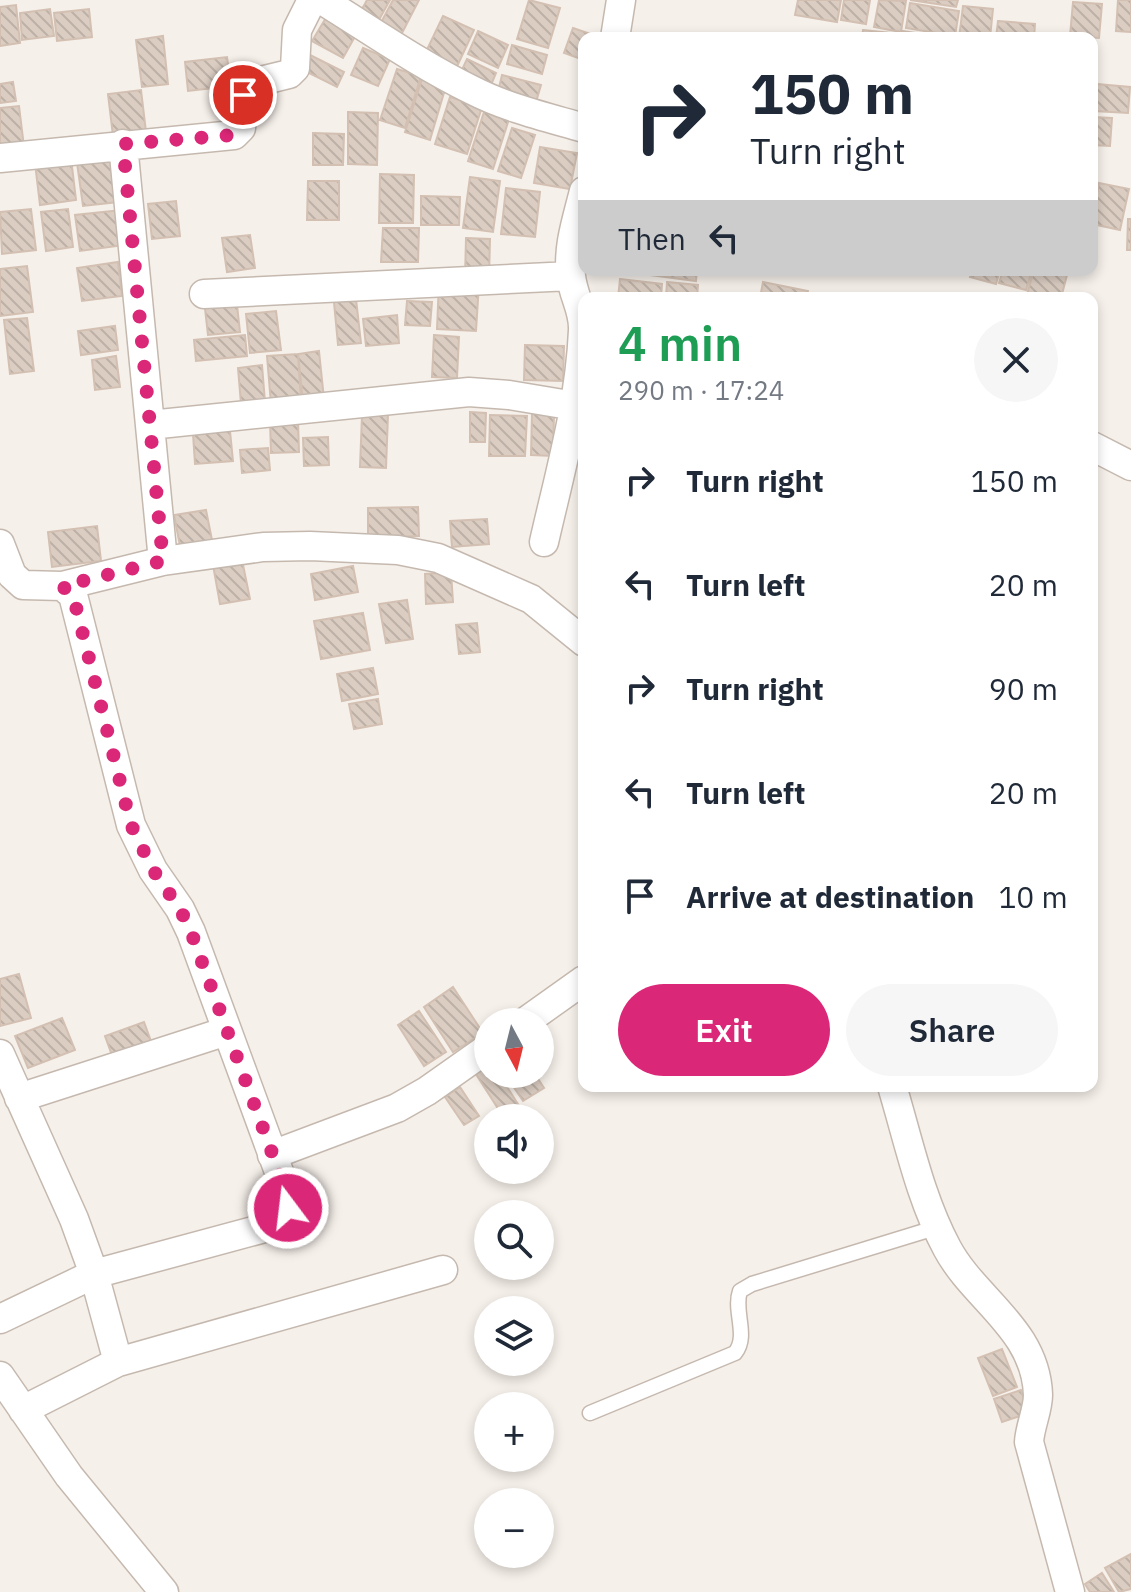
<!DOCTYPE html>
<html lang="en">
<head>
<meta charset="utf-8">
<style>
  body { margin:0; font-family:"IBM Plex Sans",sans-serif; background:#f6f6f7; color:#1f2937; height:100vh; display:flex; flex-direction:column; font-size:30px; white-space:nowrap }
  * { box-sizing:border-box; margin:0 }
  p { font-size:26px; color:#747a83 }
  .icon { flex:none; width:44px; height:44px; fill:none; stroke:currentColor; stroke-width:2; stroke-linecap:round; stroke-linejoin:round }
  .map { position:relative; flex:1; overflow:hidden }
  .details { position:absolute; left:578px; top:292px; width:520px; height:800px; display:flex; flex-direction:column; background:#fff; border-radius:16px; box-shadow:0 4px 12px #0003 }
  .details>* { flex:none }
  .banner { position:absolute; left:578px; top:32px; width:520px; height:244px; border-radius:16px; box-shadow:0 4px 12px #0003; background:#fff; color:#1f2937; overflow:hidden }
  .needle { width:52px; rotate:173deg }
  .tools { position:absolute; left:474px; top:1008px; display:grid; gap:16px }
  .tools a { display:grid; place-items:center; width:80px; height:80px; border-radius:50%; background:#fff; box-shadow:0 4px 12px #0003; font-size:40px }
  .pin { position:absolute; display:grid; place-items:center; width:68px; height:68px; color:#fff; margin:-34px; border:4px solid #fff; border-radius:50%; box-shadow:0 2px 8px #0007 }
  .me { position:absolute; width:88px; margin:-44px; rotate:345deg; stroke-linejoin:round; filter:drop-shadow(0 0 6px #0008) }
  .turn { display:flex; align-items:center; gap:28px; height:168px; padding:0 40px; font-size:36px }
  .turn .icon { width:104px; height:104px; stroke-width:2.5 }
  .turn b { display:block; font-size:56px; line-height:68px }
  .then { display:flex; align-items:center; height:76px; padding:0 40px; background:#0003; gap:16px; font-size:30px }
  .round { display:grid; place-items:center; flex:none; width:84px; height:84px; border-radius:42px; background:#f6f6f7 }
  .head { display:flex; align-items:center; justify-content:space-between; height:136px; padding:0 40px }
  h1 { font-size:48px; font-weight:600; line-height:60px; color:#1e9e55 }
  .action { display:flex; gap:16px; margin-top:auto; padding:16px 40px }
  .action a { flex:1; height:92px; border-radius:48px; background:#db2777; color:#fff; font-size:32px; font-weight:600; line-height:92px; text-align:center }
  .action a+a { background:#f6f6f7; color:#1f2937 }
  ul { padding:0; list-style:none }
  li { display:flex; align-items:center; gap:24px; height:104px; padding:0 40px }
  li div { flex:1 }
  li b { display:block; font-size:30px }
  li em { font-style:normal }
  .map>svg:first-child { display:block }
</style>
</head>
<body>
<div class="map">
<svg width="1131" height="1592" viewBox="0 0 1131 1592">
  <defs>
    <pattern id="building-back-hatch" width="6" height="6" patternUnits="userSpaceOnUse" patternTransform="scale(2)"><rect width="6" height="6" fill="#dbcdc2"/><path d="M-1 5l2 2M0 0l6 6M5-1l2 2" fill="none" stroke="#bdb1a7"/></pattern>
  </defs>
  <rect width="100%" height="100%" fill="#f6f0ea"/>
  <path fill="url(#building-back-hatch)" stroke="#d3c0b2" stroke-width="2" d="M367,0h23l-15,27 -18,-9z
    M393,0h26l-21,41 -21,-11z
    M529,0l31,8 -12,40 -31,-9z
    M798,0h43l-4,22 -42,-7z
    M844,0h26l-4,24 -25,-4z
    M879,0l27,1 -5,31 -27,-5z
    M910,0h48l-2,7z
    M1118,0h13v32l-15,-1z
    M1073,2l29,2 -3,34 -29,-2z
    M910,3l49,8 -4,25 -49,-8z
    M16,5l4,38 -20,3v-39z
    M963,6l30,3 -3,29h-31z
    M50,9l4,27 -32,4 -2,-27z
    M89,9l3,28 -35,4 -3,-28z
    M327,16l30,17 -14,25 -31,-17z
    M443,16l31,14 -20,43 -31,-15z
    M998,21l37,3 -1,14h-38z
    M573,28l29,10h-18v22l-20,-7z
    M863,30l37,4v4h-38z
    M478,31l30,14 -10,23 -30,-14z
    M903,31l42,7h-43z
    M163,36l5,48 -26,3 -6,-47z
    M512,45l35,10 -5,19 -35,-10z
    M363,48l27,11 -12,27 -27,-11z
    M306,53l38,19 -7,15 -38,-19z
    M227,57l4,29 -43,5 -3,-29z
    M467,59l29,14 -7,17 -30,-14z
    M397,69l24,7 -16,52 -25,-8z
    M502,75l39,10 -5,17 -38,-10z
    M422,79l24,7 -16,54 -25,-8z
    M13,82l3,19 -16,2v-19z
    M1097,84l33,3 -2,26 -34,-2z
    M141,90l5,42 -33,4 -5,-42z
    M450,97l32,10 -15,47 -32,-10z
    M19,106l5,41 -24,3v-42z
    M485,109l25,7 -17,53 -25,-8z
    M348,112l30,1 -1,52 -29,-1z
    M1092,117l20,1 -2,28 -18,-1z
    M512,128l23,7 -14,43 -23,-7z
    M313,133l31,1 -1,31h-30z
    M540,147l37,6 -7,36 -36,-6z
    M71,158l5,42 -36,5 -5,-42z
    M113,159l5,43 -35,4 -6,-43z
    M380,174l34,1 -1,48h-34z
    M470,177l30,4 -7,51 -30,-4z
    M308,181h31v39h-32z
    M1099,183l30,6 -9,41 -28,-6z
    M506,188l34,4 -5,45 -34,-3z
    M421,196l39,1 -1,28h-38z
    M176,201l4,35 -28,3 -4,-35z
    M31,209l5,41 -34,4 -2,-42z
    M68,209l5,38 -27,4 -5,-39z
    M121,210l4,35 -45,6 -5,-36z
    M1128,219h3v31h-4z
    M383,228h36l-1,34h-37z
    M250,235l5,33 -28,4 -5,-34z
    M466,238l24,1 -1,39 -24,-1z
    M118,262l4,34 -40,5 -5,-33z
    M27,266l6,46 -33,4v-47z
    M651,270h46l-1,11 -45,-6z
    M972,270h28l-4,14 -26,-7z
    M1003,270h29l-6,20 -27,-7z
    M1034,270h15l18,5 -6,23h-35z
    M620,279l42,5 -1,14h-43z
    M439,282l40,2 -3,47 -39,-2z
    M667,282l31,3 -1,13h-31z
    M763,282l45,9 -1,7h-47z
    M355,290l6,53 -23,2 -5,-53z
    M236,296l4,36 -32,3 -4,-35z
    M407,301l25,1 -2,24 -25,-1z
    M276,311l5,39 -31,3 -4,-39z
    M397,315l2,28 -33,3 -3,-27z
    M27,318l7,53 -24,3 -6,-54z
    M115,326l3,24 -37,5 -3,-24z
    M245,335l2,21 -51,5 -2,-21z
    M434,335l25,2 -2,41 -25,-1z
    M525,345l39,1 -1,35 -39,-1z
    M319,351l5,48 -21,2 -5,-47z
    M298,354l3,47 -30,3 -4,-48z
    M116,356l4,31 -25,3 -3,-30z
    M262,365l3,37 -24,2 -3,-36z
    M470,412l16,1 -1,29h-15z
    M532,414h22l-1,42 -22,-1z
    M362,415h26l-2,53 -26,-1z
    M490,415l37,1 -2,40h-36z
    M298,420l1,32 -28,1 -1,-32z
    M230,431l3,30 -38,3 -2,-30z
    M328,437l1,28 -25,1 -1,-28z
    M268,448l2,22 -28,3 -2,-23z
    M418,507l1,29 -51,2v-30z
    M206,510l7,35 -32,6 -7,-36z
    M487,519l2,25 -37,3 -2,-26z
    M97,526l4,35 -49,6 -4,-35z
    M242,560l8,39 -30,5 -7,-39z
    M353,566l5,26 -43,8 -4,-26z
    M451,572l2,30 -27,2 -1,-30z
    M407,600l6,39 -27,4 -7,-39z
    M363,613l7,37 -49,9 -7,-38z
    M477,623l3,29 -21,2 -3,-29z
    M373,668l5,26 -36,7 -5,-27z
    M378,699l4,25 -28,5 -5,-25z
    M19,974l12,44 -31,8v-47z
    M453,987l30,46 -30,19 -29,-45z
    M419,1011l27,41 -22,14 -26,-41z
    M62,1018l13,32 -47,18 -13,-32z
    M144,1022l8,22 -39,14 -8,-22z
    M488,1062v12h11l22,35 -14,9h-3l-30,-47z
    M505,1074h30l9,14 -21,13z
    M460,1087l19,29 -15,9 -19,-28z
    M1002,1349l15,38 -24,9 -15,-38z
    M1021,1390l8,23 -27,9 -8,-23z
    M1131,1554v35l-12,3 -14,-24z
    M1102,1573l12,19h-24l-5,-8z"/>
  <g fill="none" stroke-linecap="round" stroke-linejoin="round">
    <g stroke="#c5b9af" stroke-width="17">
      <path id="lane" d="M590,1413l145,-60c14,-17 -2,-42 5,-62l12,-7 186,-57"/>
    </g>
    <g stroke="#c5b9af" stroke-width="31">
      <path id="street" d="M322,0c50,31 97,64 150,90 35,18 74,27 112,38
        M615,38l6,-38
        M123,144l40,417
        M0,158l234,-23 7,-7 2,-33 5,-11 41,-10 6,-6 2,-38 15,-30
        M204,294l367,-18
        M150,425l319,-33 40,3 66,11
        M1092,446l39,20
        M544,542c16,-70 36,-140 39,-212 1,-20 -10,-34 -12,-54 -4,-28 6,-57 13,-85
        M0,544l12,31 11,10 39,1 11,9 58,230 22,45 27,39 11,23 95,259c2,17 2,25 -14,35l-178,48 -94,45
        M62,586l101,-25 100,-14 47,-1 88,4 40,8 93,41 53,43
        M525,1022l59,-42
        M0,1054l74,165 20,55 24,88 -95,48
        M892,1086c16,53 28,112 55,162 27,51 89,81 91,147 0,15 -8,31 -9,47l41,150
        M19,1098l208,-67
        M272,1155l125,-47 30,-17 61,-43
        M118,1362l325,-92
        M0,1376l69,100 95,116"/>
    </g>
    <use href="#lane" stroke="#fff" stroke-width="14"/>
    <use href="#street" stroke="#fff" stroke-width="28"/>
  </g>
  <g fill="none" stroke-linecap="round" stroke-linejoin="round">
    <path stroke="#db2777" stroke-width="14" stroke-dasharray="0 25.2" d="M243,95l-2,33 -7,7 -111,9 40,417 -101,25 11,9 58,230 22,45 27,39 11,23 95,259 2,17"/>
  </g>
</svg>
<div class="tools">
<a><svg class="needle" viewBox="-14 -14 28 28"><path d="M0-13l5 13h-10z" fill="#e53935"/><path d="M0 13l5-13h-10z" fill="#747a83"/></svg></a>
<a><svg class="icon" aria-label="sound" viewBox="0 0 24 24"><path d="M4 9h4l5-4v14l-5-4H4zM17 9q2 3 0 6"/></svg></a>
<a><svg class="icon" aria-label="search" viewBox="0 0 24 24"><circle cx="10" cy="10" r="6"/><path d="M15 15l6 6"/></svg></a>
<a><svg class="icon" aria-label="layers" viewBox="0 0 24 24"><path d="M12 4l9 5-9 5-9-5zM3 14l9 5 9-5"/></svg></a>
<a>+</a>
<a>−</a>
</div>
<div class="pin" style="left:243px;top:95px;background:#d93025"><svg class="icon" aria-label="arrive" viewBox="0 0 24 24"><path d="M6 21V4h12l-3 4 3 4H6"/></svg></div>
<svg class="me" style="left:288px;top:1208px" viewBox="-20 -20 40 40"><circle r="17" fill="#db2777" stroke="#fff" stroke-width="3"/><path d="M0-11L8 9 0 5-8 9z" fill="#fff"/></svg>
<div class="banner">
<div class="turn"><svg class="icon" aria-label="right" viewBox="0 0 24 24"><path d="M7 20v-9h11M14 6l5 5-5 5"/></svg><div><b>150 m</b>Turn right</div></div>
<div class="then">Then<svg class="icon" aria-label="left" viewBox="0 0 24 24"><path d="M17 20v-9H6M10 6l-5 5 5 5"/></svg></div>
</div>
<section class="details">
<div class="head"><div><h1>4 min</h1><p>290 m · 17:24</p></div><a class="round"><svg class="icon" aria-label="close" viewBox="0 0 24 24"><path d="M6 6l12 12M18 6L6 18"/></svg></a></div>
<ul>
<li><svg class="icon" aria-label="right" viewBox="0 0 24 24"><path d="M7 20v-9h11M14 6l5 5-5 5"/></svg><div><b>Turn right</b></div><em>150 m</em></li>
<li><svg class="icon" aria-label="left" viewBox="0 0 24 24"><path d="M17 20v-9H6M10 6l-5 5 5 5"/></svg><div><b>Turn left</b></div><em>20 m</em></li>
<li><svg class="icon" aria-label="right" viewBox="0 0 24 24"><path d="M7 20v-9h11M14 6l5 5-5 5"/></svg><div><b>Turn right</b></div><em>90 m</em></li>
<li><svg class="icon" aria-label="left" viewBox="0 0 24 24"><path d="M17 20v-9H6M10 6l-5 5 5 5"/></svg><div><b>Turn left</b></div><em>20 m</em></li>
<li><svg class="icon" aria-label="arrive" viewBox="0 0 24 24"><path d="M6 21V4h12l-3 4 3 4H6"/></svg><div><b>Arrive at destination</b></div><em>10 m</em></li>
</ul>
<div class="action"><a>Exit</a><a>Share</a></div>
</section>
</div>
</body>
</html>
